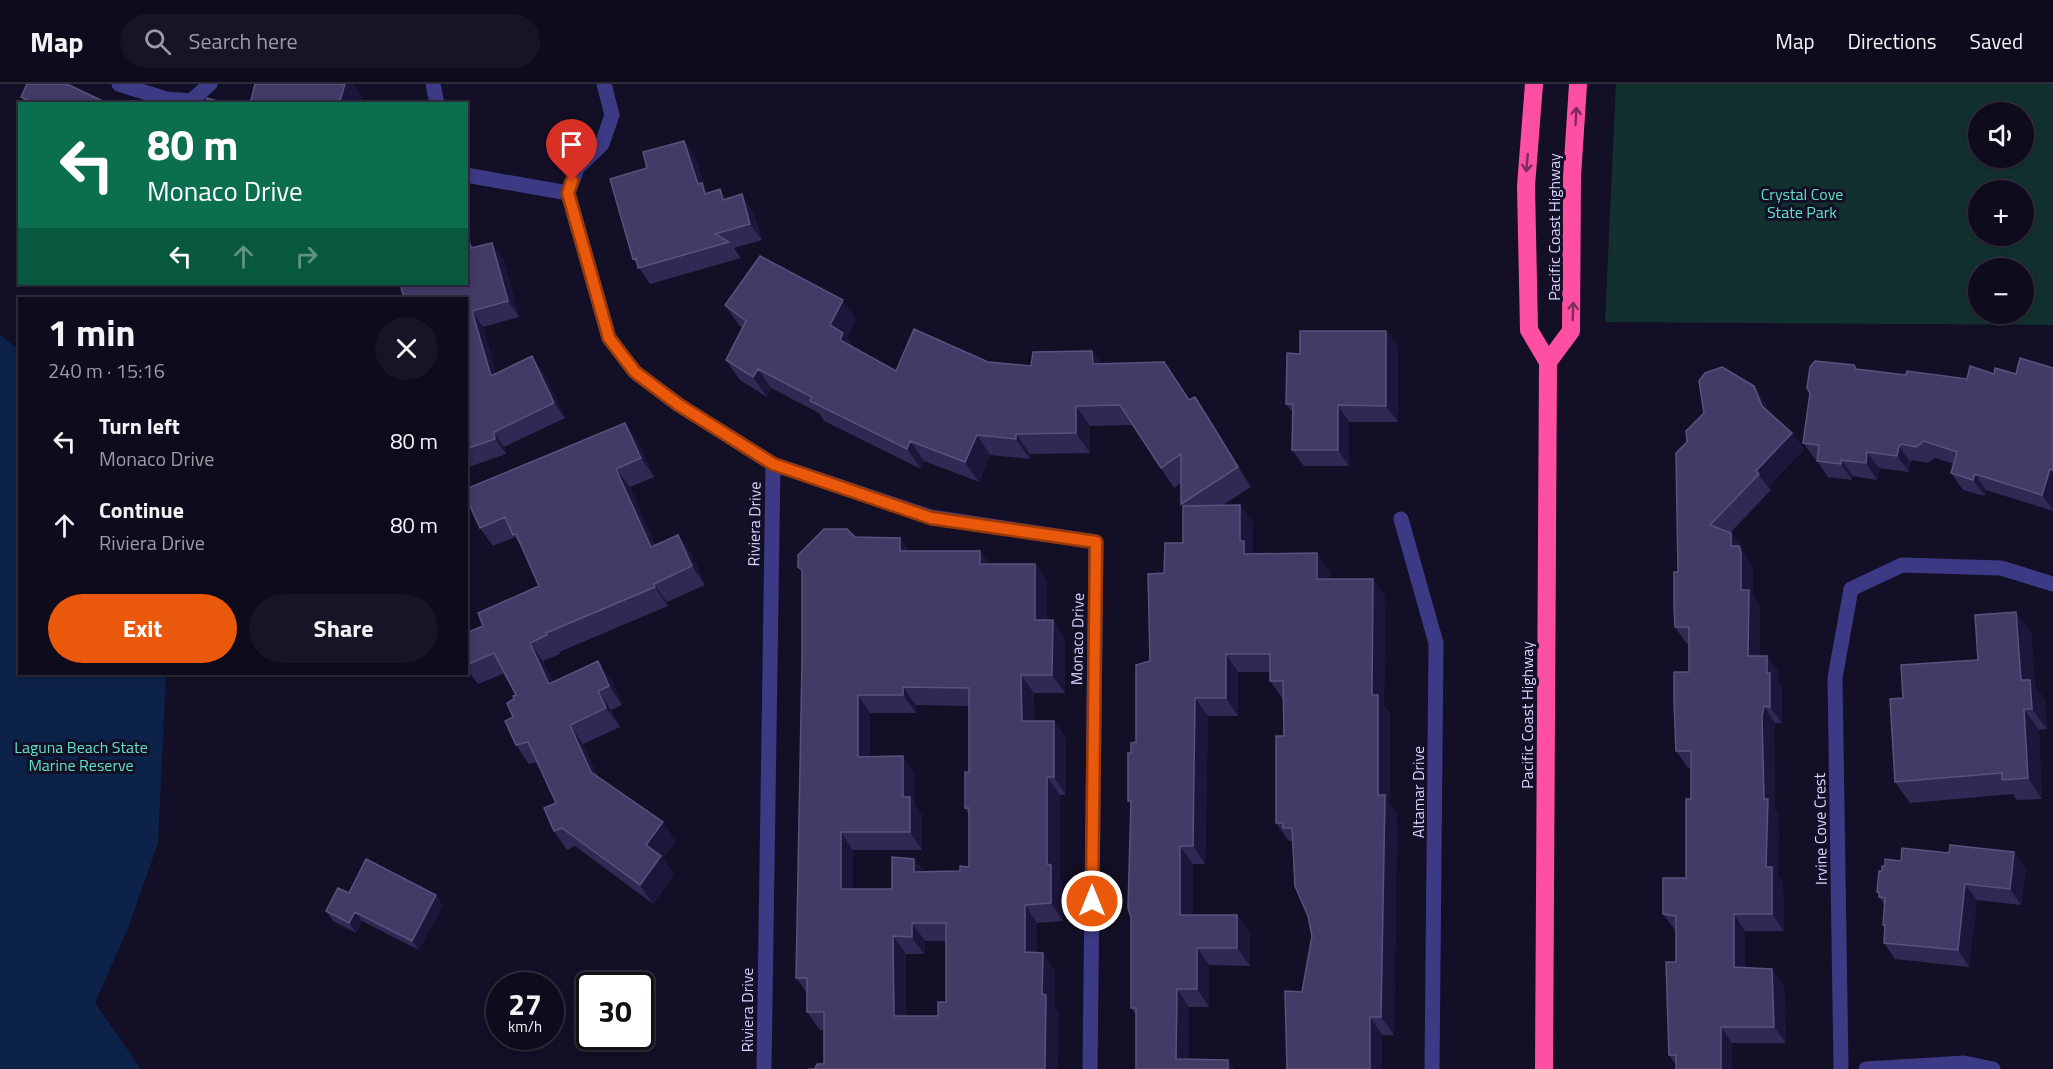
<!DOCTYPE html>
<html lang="en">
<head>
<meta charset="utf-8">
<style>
  body { margin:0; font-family:"Titillium Web",sans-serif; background:#171425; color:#f1f3f6; height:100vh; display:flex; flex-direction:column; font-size:22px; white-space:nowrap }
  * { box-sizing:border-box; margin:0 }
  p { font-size:20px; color:#9b9ba3 }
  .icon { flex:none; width:33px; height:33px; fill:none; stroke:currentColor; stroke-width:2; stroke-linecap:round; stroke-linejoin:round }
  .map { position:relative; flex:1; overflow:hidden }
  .side { position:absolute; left:18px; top:213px; width:450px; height:378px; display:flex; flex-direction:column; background:#0e0b1c; border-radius:0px; box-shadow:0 3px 9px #0003,0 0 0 2px #2e2b3b }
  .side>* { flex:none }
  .banner { position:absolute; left:18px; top:18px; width:450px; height:183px; border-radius:0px; box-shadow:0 3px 9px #0003,0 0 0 2px #2e2b3b; background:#0b6e4f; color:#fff; overflow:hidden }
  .controls { position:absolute; left:1968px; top:18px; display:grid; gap:12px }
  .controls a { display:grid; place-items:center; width:66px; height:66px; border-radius:50%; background:#0e0b1c; box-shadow:0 3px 9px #0003,0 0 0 2px #2e2b3b; font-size:30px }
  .speed { position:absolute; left:486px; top:888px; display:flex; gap:12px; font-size:30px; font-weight:700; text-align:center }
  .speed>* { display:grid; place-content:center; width:78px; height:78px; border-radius:50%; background:#0e0b1c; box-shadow:0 3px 9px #0003,0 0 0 2px #2e2b3b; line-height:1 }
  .speed small { font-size:15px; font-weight:400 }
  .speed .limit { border:3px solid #111; border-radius:9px; background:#fff; color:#111 }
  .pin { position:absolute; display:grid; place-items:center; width:51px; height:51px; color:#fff; margin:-62px -26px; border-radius:50% 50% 50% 0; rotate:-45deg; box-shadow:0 0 6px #0007 }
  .pin .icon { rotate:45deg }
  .me { position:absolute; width:66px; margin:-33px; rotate:0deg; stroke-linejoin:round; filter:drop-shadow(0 0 4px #0008) }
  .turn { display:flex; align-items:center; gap:21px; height:126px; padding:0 30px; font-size:27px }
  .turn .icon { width:78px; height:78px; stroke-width:2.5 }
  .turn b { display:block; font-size:42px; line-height:51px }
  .lanes { display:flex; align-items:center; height:57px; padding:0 30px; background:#0003; justify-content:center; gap:30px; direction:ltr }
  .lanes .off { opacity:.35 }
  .round { display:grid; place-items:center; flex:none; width:63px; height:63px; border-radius:32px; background:#171425 }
  .headline { display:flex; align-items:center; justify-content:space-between; height:102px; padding:0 30px }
  h1 { font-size:36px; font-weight:700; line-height:45px }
  .cta { display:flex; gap:12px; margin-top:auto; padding:12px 30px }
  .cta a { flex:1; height:69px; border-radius:36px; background:#ea580c; color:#fff; font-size:24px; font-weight:700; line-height:69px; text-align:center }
  .cta a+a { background:#171425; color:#f1f3f6 }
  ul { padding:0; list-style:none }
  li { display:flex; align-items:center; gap:18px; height:84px; padding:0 30px }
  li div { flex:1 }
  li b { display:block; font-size:22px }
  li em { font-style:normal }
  header { display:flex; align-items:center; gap:36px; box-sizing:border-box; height:84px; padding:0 30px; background:#0e0b1c; border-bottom:2px solid #2e2b3b }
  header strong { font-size:28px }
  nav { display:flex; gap:33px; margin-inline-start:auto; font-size:21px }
  .search { width:420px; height:54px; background:#171425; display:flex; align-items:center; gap:15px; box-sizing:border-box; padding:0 21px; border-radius:33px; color:#9b9ba3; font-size:22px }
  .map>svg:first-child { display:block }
</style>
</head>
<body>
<header>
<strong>Map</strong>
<div class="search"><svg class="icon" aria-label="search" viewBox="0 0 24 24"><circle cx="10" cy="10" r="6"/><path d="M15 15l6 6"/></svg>Search here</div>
<nav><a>Map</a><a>Directions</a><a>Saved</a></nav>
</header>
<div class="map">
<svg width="2053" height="985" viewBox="0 0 2053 985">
  <rect width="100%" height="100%" fill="#130f26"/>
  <path fill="#12302f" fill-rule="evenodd" d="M1616,0h437v241l-448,-3zM1978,28h46v46h-46zM1978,106h46v46h-46zM1978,184h46v46h-46z"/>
  <path fill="#0c2248" d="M0,251l19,15 1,324h146l-8,169 -30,85 -33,75 46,66h-141z"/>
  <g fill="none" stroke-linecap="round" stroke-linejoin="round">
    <path stroke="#3d3a85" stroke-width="15" d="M119,0l47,15 25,2 19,-17
      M433,0l4,20
      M604,0l8,31 -10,29 -25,24 -9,25 41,145 26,34 44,33 94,59 -9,605
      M466,91l102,18
      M773,380l158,53 165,25 -6,527
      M1401,435l35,124 -4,426
      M1841,985l-6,-391 16,-89 51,-24 99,3 52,16
      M1866,985l98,-6 29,6"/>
    <path stroke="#ff4fa3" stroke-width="18" d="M1534,0l-8,102 3,144 19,32 -4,707
      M1548,278l23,-31 1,-154 6,-93"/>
  </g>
  <path fill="#312854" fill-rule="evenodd" d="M21,13l88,7h-84z
    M684,57l11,16 10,31 3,5 18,6 27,12 9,29 -28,8 7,10 -91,26 -17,-25 14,-91z
    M474,163l29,11 16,59 -36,10 13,47 47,-2 22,46 -61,29 2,7 -40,14v-31l2,1z
    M725,221l131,14 -9,19 7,10 42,23 92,-9 43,4 61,-15 10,13 88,36 19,17 42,70 -28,18h17l13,18v30l77,18 -1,8 56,17 -1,109 6,8v91l7,9 -3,222h-12v34h-95l25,-133 -19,-93 -1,-2h-3l-13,-18 8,-87 -1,-37 -13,-18v-9h-32v44h-30l-3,148h-12v51h44l13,18v33l-41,-1v42h-20v53h39l6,9h-98v-54l-5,-7v-203l-3,-4 3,-48 5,-11 28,-169 19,-30v-37l-2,-2v-21l-7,5 -42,-63 -42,1v27l-60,1v5l-40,-4 -11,27 -55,-21 -3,8 -97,-48 -5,-8 -48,-25 -4,9 -27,-17 -14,-20 17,-32 -4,-3z
    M1386,247l12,16v75h-49v44h-45l-12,-16 1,-37 -7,-9 14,-50z
    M1854,281l3,4 49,6 61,4 27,-5h22l37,-6v143l-67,-21 -1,6 -22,-6 -12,-17 3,-9 -19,-6 -7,5 -15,-3 -3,2 -1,10 -30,-4 -2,12 -24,-4 -1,4 -24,-3 -11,-16v-2h-2l-12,-16z
    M1754,302l11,17 4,10 23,20 12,16 -36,38 3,3 -41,43h1l12,16v2l7,11 3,7v27l7,11v49l19,16v13l3,4v34h-7l-1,9 1,77 4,6 -1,60 5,8 1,48h-39v37l39,17 2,58h-54v26h-56v-4l-7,-10 7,-93v-32h-1l-12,-16 23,-36 5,-79v-31h-3l-12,-17 13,-79v-28h-2l-12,-17 3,-55z
    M625,339l13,19 16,35 -24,10 25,58 36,8 14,32 -38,17 1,4 -109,46 1,2 -17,7 10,21 58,-2 11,25 -11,5 9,17 -37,17 15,33 78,64 -13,17 11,17 -21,29 -78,-58 -8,4 -13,-19 2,-28 -19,-41 -8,2 -13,-19 -3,-28 1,-18 2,-4 -11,-22 -27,11 -12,-16v-35l17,-7 56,-40 -17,-38 -7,-11 -22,9 -13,-18z
    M855,453l45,1 9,13h71l9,13h46l12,17v39h6l12,18v55h-31v28h20l12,18v56h-6v83l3,5v38l-26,2v30h6l12,18v36l4,6 -244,56 9,-5v-34h-4l-13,-18v-19l-11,-15 6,-316v-90l-4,-5zM916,621l53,1v66l-4,36 4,7v52l-9,4h-37l-9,-12 -22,30h-39v-39h69v-35l-7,-10v-31l-12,-18h-33v-43h46zM925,857h21v61l-8,14h-32v-62h18z
    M2016,528l15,21 4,53 10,14 2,29 -8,1 3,69 -25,1 -4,-6 -103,9 -15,-21 8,-84 75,-38z
    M1885,782l141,2 -5,37 -44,-5 -8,67 -74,-8 -11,-16 1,-15 -2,-3 2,-19 -6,-9v-2l-2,-3 5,-21z
    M349,809l94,12 -24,45 -57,-29 -6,12 -23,-12 -7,-10z"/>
  <path fill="#1d163a" d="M345,0h8l9,13 -2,7h-21z
    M684,57l11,16 10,31 8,11 3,11 -18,-26z
    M720,105l11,17 -8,-6z
    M742,110l11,17 9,29 -12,-16z
    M492,159l11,15 16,59 -11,-16z
    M843,216l13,19 -9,19 10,14 -3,8 -24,-35z
    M472,227l11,16 18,65 -10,-16z
    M1386,247l12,16v75l-12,-16z
    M1092,267l14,19 -13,-6z
    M532,272l11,16 22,46 -11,-15z
    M758,285l13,19 -4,9 -14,-20z
    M1754,302l11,17 8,19 -11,-16z
    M1195,313l14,20 42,70 -13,-20z
    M1338,321l11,17v44l-11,-16z
    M1076,322l14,20v27l-14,-20z
    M625,339l13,19 16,35 -13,-19z
    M494,348l10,15 2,7 -11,-15z
    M1792,349l12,16 -36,38 -12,-16z
    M1016,350l14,20v5l-14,-20z
    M977,351l13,20 -11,27 -14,-20z
    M910,357l14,20 -3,8 -14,-20z
    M1899,362l11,16 -1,10 -12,-16z
    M1867,368l12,16 -2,12 -11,-17z
    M1841,376l12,16 -1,4 -11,-16z
    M616,385l14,18 34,78 -13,-18z
    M2050,385l3,5v36l-11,-15z
    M1975,390l11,16 -1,6 -12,-16z
    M1240,421l13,18v30l-9,1 -4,-13z
    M1731,449l12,16v2l7,11 3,7v27l7,11v66l-12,-17 -7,-66 -10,-44z
    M678,451l13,18 14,32 -13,-19z
    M900,454l13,18 -13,-5z
    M980,467l12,18 -12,-5z
    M1317,469l13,18 -1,25 -12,-17z
    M1035,480l12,17v56l-12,-17z
    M1373,495l12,17 -1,109 6,8v91l7,9 -3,222 -13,-18 -3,-222 -6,-100z
    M654,500l13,18 1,4 -13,-19z
    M2016,528l15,21 4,53 10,14 2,29 -15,-20 -11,-29z
    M1053,536l12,18v55l-13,-18z
    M530,559l13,18 19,42 -13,-19z
    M1226,570l12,18v44l-12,-18z
    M1767,572l12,16v13l3,4v34l-12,-16 -3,-34z
    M598,577l13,19 11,25 -13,-19z
    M1021,591l13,18 1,46 -13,-18z
    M903,603l13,18v8l-13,-18z
    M598,607l13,19 9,17 -14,-19z
    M858,611l12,18v61l-12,-17z
    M1195,614l13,18 -3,148 -12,-18z
    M1764,622l11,17 -1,9 1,77 4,6 -1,60 5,8 1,48 -12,-17 -6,-47 -4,-151z
    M2024,625l15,21 3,69 -14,-21z
    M1054,637l12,18v56l-12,-18z
    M570,641l13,19 21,47 -13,-19z
    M903,672l12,18v31l7,10v35l-12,-18 -7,-35z
    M1047,693l13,18v83l3,5v38l-12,-18 -4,-39z
    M663,738l13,19 -13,17 11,17 -21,29 -13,-19 6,-40z
    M841,748l12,18v57l-12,-18z
    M1180,762l13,18v69l-13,-18z
    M2014,768l12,16 -5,37 -11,-16z
    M914,775l13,18 -13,-5z
    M1965,800l12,16 -8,67 -11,-17z
    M436,811l7,10 -24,45 -7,-9z
    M1025,821l12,18v46l-12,-17z
    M355,828l7,9 -6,12 -7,-10z
    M1734,830l11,17v52l-11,-16z
    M1237,831l13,18v33l-13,-18z
    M912,839l13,18 -1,13 -12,-17z
    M893,852l13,18v80l-12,-18z
    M1197,864l12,17v42l-12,-18z
    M1043,869l12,18v36l4,6 -1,56h-13l-3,-75z
    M1772,885l12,16 2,58 -12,-16z
    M1177,905l12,18v62l-13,-10z
    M1370,933l12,18v34h-12z
    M1721,943l11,16v26h-11z
    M1228,976l6,9h-6z"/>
  <path fill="#433a66" stroke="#5a527e" stroke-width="1.5" fill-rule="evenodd" d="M27,0h40l42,20h-78l1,-2 -11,-5z
    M255,0h90l-6,20h-89z
    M207,14l20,6h-22z
    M684,57l14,43 4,-1 3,11 15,-5 3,11 19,-6 8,30 -35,10 14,8 -91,26 -2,-10 -3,1 -23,-80 37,-11 -4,-16z
    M469,156l2,8 21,-5 16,58 -36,10 19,65 41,-20 22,47 -60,29 1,7 -29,10v-12l2,1 -2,-5v-135h-62l-4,-14h66v-43z
    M760,172l83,44 -13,25 13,8 -3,7 56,31 18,-42 74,33 43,4 2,-14 59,-1 1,13 71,-2 25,38 6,-3 43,70 -57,37v-50l-20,14 -41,-63 -44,1v27l-60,1v5l-39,-4 -12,27 -55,-21 -3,8 -97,-48 2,-4 -54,-28 -5,8 -27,-17 20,-39 -21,-16z
    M1300,247h86v75l-48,-1v45h-46l1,-46h-7l1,-51 13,1z
    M2020,274l33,10v102l-3,-1 -8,26 -67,-21 -2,6 -22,-7 6,-21 -33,-11 -8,6 -14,-3 -3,2 -2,10 -30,-4 -1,11 -25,-3v4l-24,-3 2,-16 -16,-2 7,-50 -3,-5 3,-21 5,-6 39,4 2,4 50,6 1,-4 60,8 3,-13 24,8 1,-6 21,6z
    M1722,283l32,19 8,20 30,27 -36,38 3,3 -49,51 21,8v13h8l2,7v37h8l-1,66h19v17h3v34l-6,-1 -2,10 2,83h4l-2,68h6v47h-38v53l38,2 2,58h-53v42h-45v-14h-7l-3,-93h10v-46l-13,-2v-36h23v-79h5v-48h-15l-2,-49v-30h15v-45h-14l-1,-20v-35h4l-2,-119 11,-11 -1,-11 18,-18 -5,-32 6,-8z
    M625,339l16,35 -25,11 35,78 27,-12 14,31 -38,18 1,3 -109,46 1,2 -17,8 19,41 49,-23 11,25 -11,5 8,17 -36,17 21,47 72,50 -17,23 15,11 -21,29 -78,-57 -8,3 -10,-23 12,-5 -28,-61 -12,3 -11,-24 8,-4 -6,-14 7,-4 -1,-3 3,-1 -22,-42 -28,12v-32l17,-7 -5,-13 61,-27 -23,-52 -3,1 -8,-18 -25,11 -14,-31v-8z
    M1240,421v36h4v13l73,-1v26h56l-1,116h6v100h7l-4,222h-11v52h-83l-2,-78 17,1 10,-56 -4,-20 -13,-30 -3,-58h-9v-5h-7v-87h8l-1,-55h-13v-27h-44v44h-31l-2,148h-13v69h57v33h-40v41h-20l-1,70 52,1v9h-92v-61h-5v-91l-3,-9 3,-107h-3v-48h3v-10l5,-1v-77l14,-4 -2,-87 16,-1 1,-30h18v-37z
    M824,445h23l8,8 45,1v13h80v13h55v56h18l-1,55h-31l1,46h32v56h-7v87l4,1v38l-26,2v47l18,1 -1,41 4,1 -1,74h-237h7l2,-5h7v-52h-17v-34h-11l6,-316v-92l-4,-3v-12zM903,603l66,1v84h-4v36h4v59l-9,-1v5l-46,1v-13l-22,-2v32h-51v-57h69v-35h-7v-41l-45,1v-62h45zM912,839h34v79h-8v14h-44l-1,-80 19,1z
    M2016,528l5,68h9l2,29h-8l4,69 -26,2v-7l-107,9 -5,-83 13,-1 -2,-33 77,-5 -3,-45z
    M1950,761l64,7 -4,37 -45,-5 -7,66 -74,-7 1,-18h-2l2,-27 -6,-1v-5h-2l2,-21h3v-5h3v-7l16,2 1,-13 47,5z
    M366,775l70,36 -24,46 -57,-29 -6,11 -23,-12 12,-23 11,5z"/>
  <defs><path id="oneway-shaft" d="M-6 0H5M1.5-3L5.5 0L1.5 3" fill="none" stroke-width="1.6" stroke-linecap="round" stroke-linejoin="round" transform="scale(1.5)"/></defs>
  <g stroke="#7d2c5e">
    <use href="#oneway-shaft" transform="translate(1576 32) rotate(-87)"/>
    <use href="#oneway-shaft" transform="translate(1527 79) rotate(95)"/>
    <use href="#oneway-shaft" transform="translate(1573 227) rotate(-88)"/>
  </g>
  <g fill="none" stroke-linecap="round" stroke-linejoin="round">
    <g stroke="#983908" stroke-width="15">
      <path id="route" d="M572,97l-4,12 41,145 26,34 44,33 94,59 158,54 165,24 -4,359"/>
    </g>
    <use href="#route" stroke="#ea580c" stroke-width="10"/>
  </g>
  <g text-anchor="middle" stroke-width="6" stroke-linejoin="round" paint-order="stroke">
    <g font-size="16" fill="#5fe0c0" stroke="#130f26">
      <text x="1802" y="116">Crystal Cove<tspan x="1802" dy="18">State Park</tspan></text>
      <text x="81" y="669">Laguna Beach State<tspan x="81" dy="18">Marine Reserve</tspan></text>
    </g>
    <g font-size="16" fill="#d9d4ff" stroke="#130f26">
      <text transform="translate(1554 143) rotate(-90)" y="6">Pacific Coast Highway</text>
      <text transform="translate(754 440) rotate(-89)" y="6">Riviera Drive</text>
      <text transform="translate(1077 555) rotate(-89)" y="6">Monaco Drive</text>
      <text transform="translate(1527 631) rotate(-90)" y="6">Pacific Coast Highway</text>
      <text transform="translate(1418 708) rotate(-90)" y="6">Altamar Drive</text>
      <text transform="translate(1820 745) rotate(-91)" y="6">Irvine Cove Crest</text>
      <text transform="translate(747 926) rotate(-90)" y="6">Riviera Drive</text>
    </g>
  </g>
</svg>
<div class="controls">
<a><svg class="icon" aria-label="sound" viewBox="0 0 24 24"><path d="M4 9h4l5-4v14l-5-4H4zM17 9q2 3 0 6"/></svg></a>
<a>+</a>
<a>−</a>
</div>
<div class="speed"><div>27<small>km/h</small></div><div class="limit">30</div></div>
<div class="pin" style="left:572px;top:97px;background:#d93025"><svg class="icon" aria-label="arrive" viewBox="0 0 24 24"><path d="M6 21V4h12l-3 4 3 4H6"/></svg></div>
<svg class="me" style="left:1092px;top:817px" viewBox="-20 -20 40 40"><circle r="17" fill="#ea580c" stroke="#fff" stroke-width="3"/><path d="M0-11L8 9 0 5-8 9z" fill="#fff"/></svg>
<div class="banner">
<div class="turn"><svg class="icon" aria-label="left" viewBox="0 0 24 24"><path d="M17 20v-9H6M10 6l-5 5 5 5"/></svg><div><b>80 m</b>Monaco Drive</div></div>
<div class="lanes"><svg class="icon" aria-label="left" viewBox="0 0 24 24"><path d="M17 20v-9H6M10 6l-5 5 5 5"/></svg><svg class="icon off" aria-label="ahead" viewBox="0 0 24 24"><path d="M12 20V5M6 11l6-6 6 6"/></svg><svg class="icon off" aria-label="right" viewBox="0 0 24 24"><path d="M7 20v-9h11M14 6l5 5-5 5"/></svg></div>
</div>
<section class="side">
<div class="headline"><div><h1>1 min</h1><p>240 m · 15:16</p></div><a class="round"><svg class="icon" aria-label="close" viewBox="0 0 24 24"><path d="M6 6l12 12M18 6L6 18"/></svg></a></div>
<ul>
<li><svg class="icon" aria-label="left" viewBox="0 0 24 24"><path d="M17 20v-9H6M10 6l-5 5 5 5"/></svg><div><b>Turn left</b><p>Monaco Drive</p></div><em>80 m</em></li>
<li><svg class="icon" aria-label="ahead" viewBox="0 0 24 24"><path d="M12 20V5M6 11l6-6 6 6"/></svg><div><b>Continue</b><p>Riviera Drive</p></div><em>80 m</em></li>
</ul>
<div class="cta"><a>Exit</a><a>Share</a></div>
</section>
</div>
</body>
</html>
